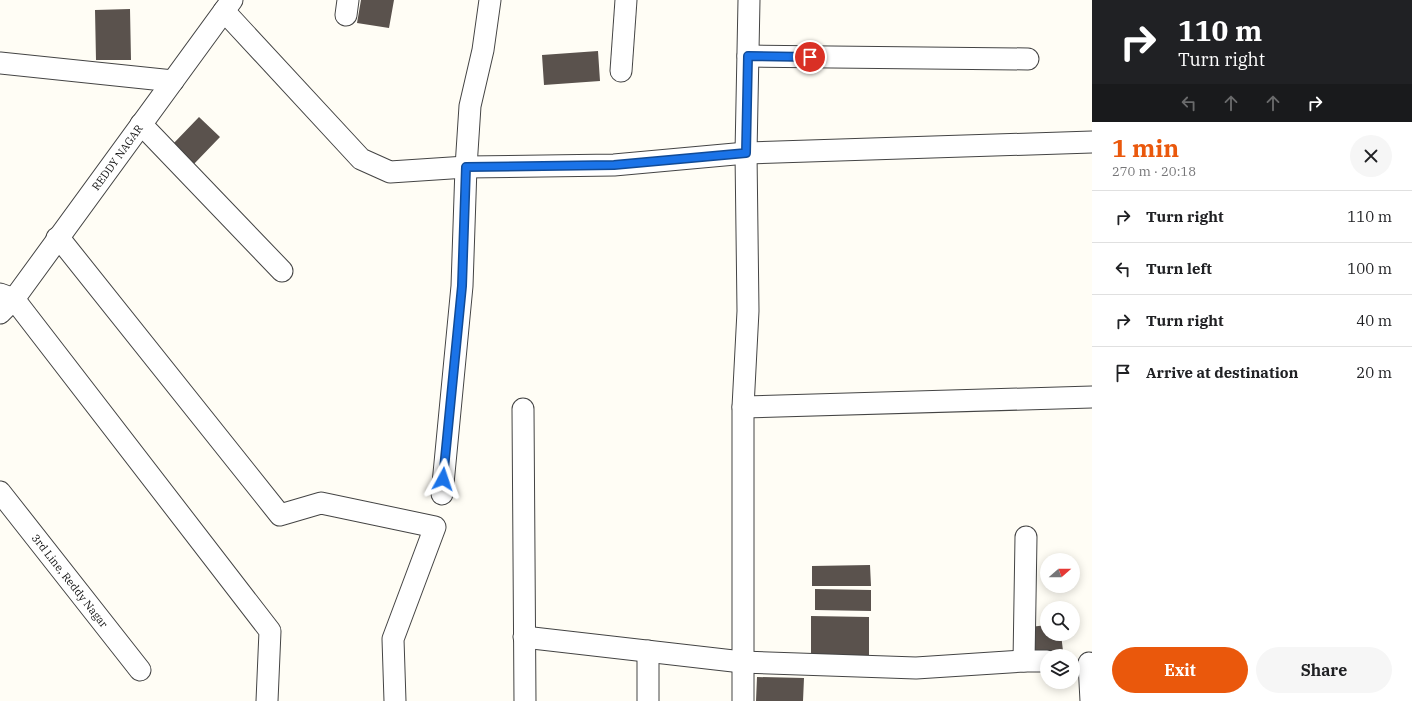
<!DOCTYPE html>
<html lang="en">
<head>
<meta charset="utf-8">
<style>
  body { margin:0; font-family:"IBM Plex Serif",serif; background:#f6f6f6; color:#202124; height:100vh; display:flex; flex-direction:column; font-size:15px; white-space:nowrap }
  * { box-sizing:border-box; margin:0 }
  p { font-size:13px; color:#757577 }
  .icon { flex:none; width:22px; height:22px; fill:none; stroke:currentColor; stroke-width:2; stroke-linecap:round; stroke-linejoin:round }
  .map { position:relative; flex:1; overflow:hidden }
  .drawer { display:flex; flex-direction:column; background:#fff; width:320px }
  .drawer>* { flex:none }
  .hud { background:#202124; color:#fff; overflow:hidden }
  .needle { width:26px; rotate:70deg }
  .fabs { position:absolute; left:1040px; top:553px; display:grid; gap:8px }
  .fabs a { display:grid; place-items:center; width:40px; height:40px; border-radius:50%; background:#fff; box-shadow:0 2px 10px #0003; font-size:20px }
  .pin { position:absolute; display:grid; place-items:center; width:34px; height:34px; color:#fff; margin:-17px; border:2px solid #fff; border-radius:50%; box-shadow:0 1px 4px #0007 }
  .me { position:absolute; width:44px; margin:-22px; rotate:5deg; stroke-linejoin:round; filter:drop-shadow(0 0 3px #0008) }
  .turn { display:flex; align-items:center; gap:14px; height:84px; padding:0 20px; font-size:18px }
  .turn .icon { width:52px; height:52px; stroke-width:2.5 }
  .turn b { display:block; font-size:28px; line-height:34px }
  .lanes { display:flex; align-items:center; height:38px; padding:0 20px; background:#0003; justify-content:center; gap:20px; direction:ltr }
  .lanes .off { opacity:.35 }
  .round { display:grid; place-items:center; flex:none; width:42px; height:42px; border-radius:21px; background:#f6f6f6 }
  .head { display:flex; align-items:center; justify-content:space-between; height:68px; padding:0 20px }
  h1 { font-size:24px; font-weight:700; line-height:30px; color:#ea580c }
  .cta { display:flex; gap:8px; margin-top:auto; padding:8px 20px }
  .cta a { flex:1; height:46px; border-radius:24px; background:#ea580c; color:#fff; font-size:16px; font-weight:700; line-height:46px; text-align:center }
  .cta a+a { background:#f6f6f6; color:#202124 }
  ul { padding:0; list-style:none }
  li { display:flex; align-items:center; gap:12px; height:52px; padding:0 20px; border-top:1px solid #e0e0e0 }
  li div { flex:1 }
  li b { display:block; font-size:15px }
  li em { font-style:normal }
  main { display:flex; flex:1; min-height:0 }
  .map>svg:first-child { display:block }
</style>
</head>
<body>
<main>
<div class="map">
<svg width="1092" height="701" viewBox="0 0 1092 701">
  <rect width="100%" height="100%" fill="#fffdf5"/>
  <path fill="#5a524d" d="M361,0h33l-5,28 -32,-5z
    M130,9l1,51h-35l-1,-50z
    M598,51l2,30 -56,4 -2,-30z
    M199,117l21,20 -27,28 -21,-20z
    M870,565l1,21h-59v-20z
    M815,589l56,1v21l-56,-1z
    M811,616l58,1v39l-58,-1z
    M1047,625v9h14l2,17 -28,4 -5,-28z
    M757,677l47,1 -1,23h-47z"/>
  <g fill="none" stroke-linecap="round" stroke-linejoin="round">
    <g stroke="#444" stroke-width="23">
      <g id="street">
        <path d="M224,11l137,148 29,13 76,-5 148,-2 132,-12 346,-11"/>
        <path d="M346,15l2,-15"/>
        <path d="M748,56l280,3"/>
        <path d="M0,63l173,18"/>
        <path d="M621,71l5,-71"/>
        <path d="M141,124l141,147"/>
        <path d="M57,238h2l221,277 41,-12 114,24 -42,112 2,62"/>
        <path d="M0,294l14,5 256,332 -3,70"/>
        <path id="s1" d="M0,313l14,-14 218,-299"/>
        <path d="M743,407l349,-10"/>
        <path d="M523,409l2,292"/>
        <path id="s2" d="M0,492l140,178"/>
        <path d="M442,494l20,-208 4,-119 4,-61 13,-56 7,-50"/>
        <path d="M524,637l218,25 174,6 108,-7h23"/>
        <path d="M648,651v50"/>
        <path d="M1024,661l2,-124"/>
        <path d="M1089,663l2,38"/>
        <path d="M743,701v-294l5,-96 -2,-158 3,-153"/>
      </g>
    </g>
    <use href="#street" stroke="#fff" stroke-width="21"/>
  </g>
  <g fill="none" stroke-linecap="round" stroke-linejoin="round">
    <g stroke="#114b97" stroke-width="10">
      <path id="route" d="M443,479l19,-193 4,-119 148,-2 132,-12 2,-97 62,1"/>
    </g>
    <use href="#route" stroke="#1a73e8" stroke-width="7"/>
  </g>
  <g text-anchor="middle" stroke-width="4" stroke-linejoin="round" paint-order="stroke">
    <g font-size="11" fill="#111" stroke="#fff">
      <text dy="4" stroke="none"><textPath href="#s1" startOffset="195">REDDY NAGAR</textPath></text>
      <text dy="4" stroke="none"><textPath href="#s2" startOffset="113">3rd Line, Reddy Nagar</textPath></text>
    </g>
  </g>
</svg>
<div class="fabs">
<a><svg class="needle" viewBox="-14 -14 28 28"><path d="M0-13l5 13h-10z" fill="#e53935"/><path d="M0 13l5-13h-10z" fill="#757577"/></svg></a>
<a><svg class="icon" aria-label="search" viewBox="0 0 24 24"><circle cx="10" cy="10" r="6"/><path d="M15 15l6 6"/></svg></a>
<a><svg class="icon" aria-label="layers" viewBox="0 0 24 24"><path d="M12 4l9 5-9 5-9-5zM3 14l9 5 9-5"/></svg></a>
</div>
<div class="pin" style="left:810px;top:57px;background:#d93025"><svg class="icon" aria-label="arrive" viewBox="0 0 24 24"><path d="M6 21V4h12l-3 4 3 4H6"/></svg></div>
<svg class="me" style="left:443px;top:479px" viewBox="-20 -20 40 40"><path d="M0-17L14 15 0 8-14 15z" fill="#1a73e8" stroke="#fff" stroke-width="4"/></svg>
</div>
<section class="drawer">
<div class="hud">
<div class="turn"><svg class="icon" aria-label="right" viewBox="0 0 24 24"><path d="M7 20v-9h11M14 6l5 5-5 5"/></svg><div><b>110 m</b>Turn right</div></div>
<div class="lanes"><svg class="icon off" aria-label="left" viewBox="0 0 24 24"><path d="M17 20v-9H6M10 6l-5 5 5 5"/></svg><svg class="icon off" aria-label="ahead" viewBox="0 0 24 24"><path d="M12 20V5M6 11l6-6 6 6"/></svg><svg class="icon off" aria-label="ahead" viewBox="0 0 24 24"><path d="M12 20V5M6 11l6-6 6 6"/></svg><svg class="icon" aria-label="right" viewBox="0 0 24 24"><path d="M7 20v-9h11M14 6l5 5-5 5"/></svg></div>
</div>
<div class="head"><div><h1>1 min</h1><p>270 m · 20:18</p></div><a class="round"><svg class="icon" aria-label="close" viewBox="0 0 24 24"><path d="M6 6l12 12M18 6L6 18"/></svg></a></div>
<ul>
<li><svg class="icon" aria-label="right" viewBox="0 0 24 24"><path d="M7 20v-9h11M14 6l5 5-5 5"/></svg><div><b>Turn right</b></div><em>110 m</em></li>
<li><svg class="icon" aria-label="left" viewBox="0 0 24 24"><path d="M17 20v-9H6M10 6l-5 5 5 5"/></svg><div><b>Turn left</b></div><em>100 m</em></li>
<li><svg class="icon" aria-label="right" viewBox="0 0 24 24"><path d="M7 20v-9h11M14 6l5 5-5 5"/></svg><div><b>Turn right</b></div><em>40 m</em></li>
<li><svg class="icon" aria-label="arrive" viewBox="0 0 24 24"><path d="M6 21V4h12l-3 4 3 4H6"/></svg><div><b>Arrive at destination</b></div><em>20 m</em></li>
</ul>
<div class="cta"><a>Exit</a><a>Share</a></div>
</section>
</main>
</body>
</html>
